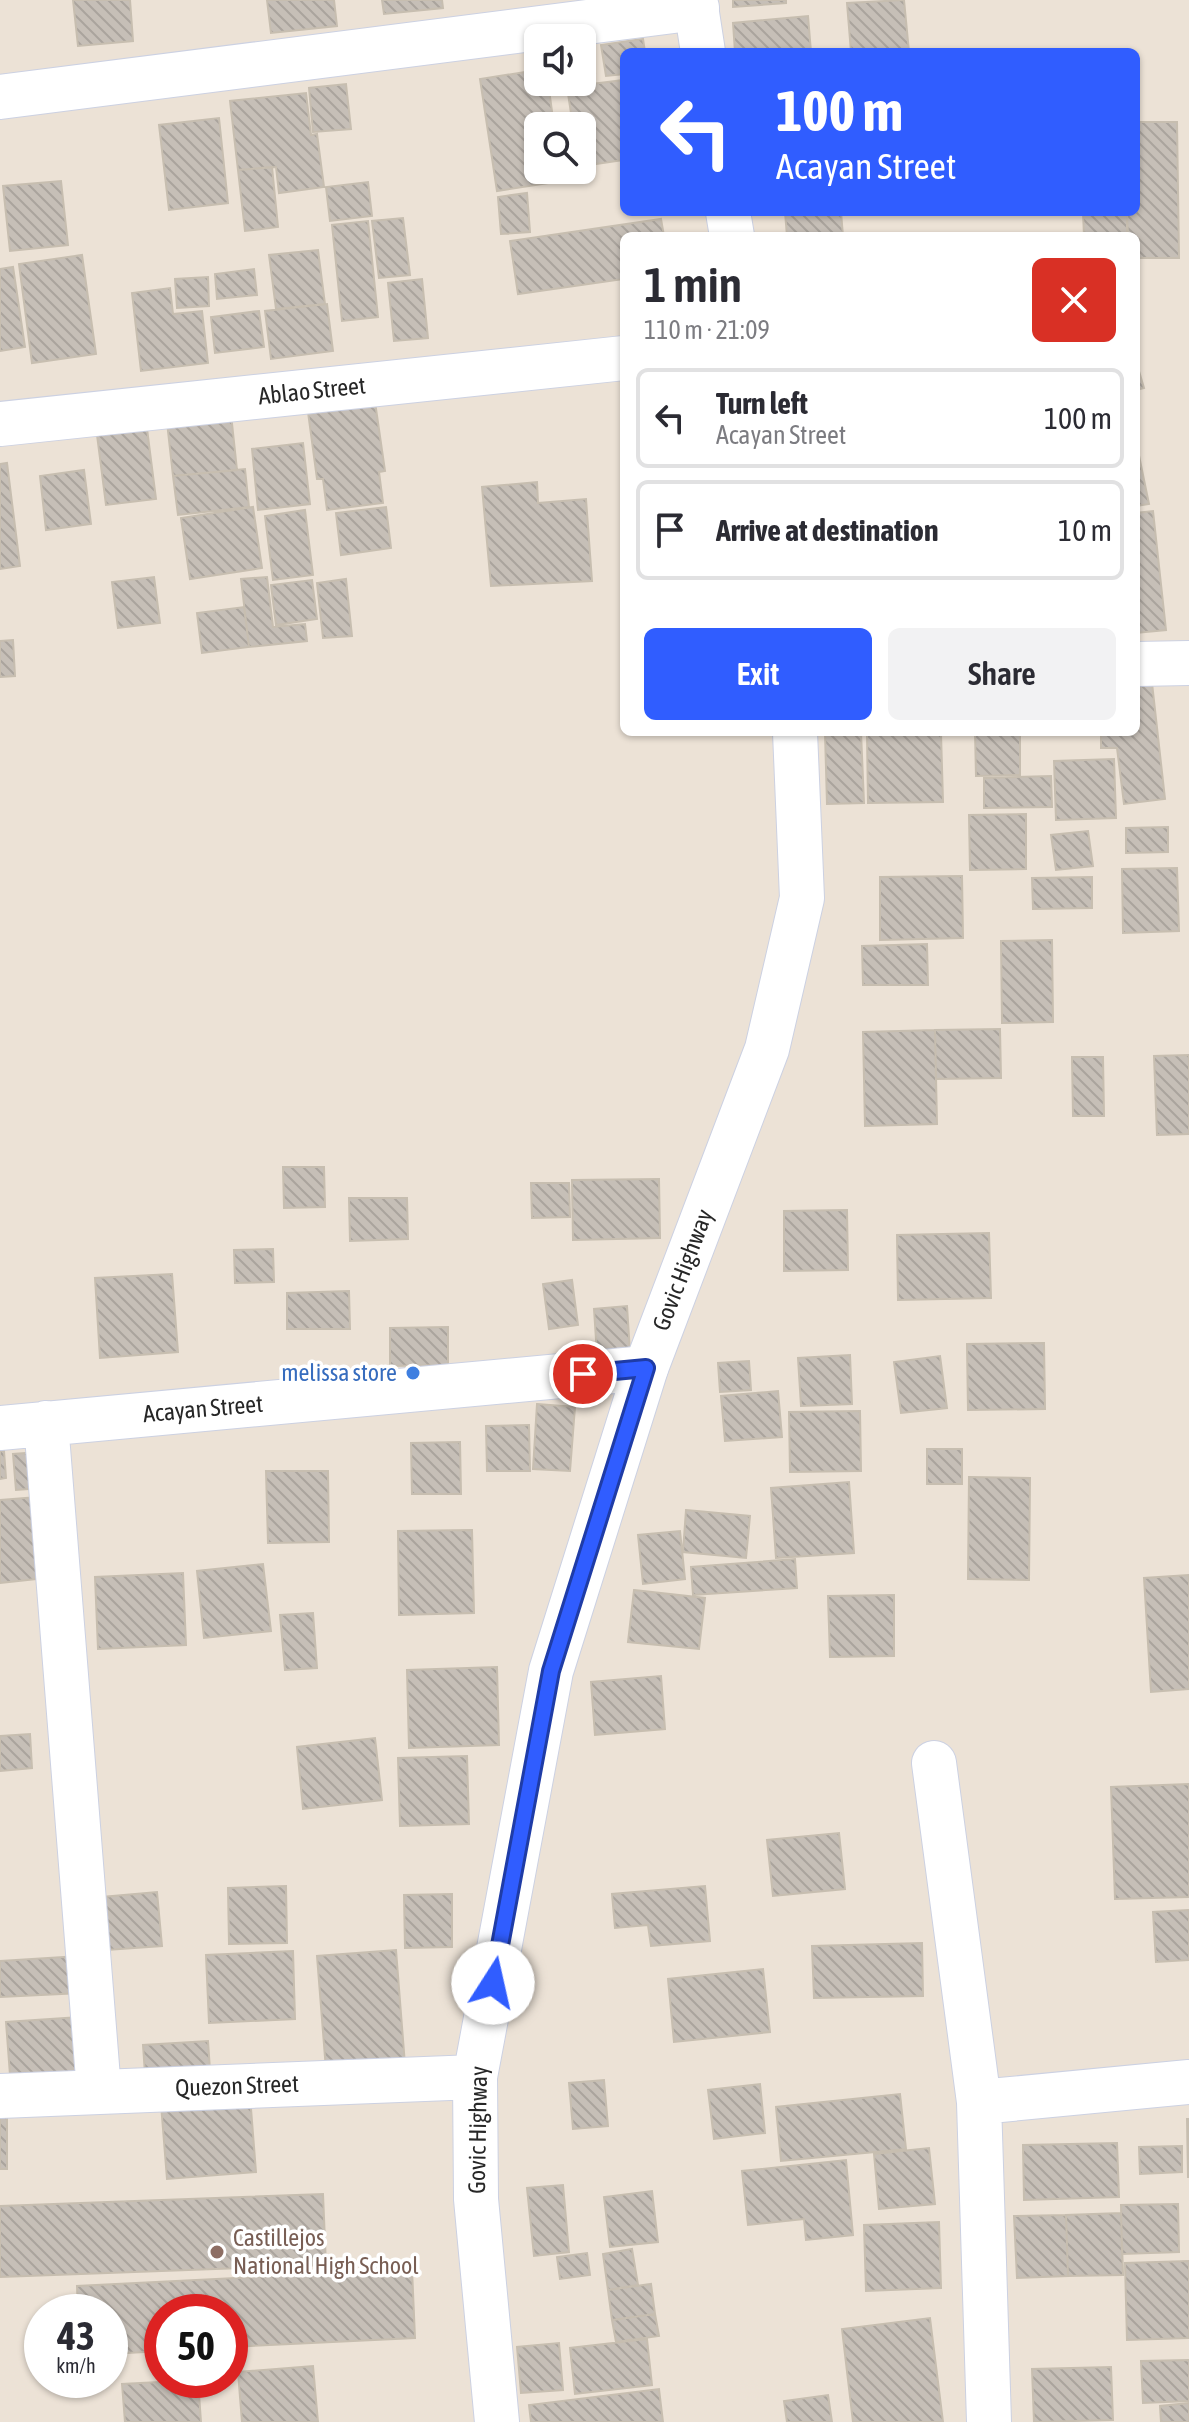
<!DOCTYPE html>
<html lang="en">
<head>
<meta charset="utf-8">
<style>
  body { margin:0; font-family:"Asap Condensed",sans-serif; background:#f2f2f3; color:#2b2b33; height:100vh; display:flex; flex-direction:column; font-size:30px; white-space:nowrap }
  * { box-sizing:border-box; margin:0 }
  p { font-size:26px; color:#7c7c81 }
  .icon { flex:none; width:44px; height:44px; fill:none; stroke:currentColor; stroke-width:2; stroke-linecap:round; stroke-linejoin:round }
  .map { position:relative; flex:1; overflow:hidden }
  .details { position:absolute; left:620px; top:232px; width:520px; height:504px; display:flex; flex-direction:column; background:#fff; border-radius:12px; box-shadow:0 2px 6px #0004 }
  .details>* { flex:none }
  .guide { position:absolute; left:620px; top:48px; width:520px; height:168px; border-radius:12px; box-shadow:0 2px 6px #0004; background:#305dff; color:#fff; overflow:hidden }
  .fabs { position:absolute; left:524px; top:24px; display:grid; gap:16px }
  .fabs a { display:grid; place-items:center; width:72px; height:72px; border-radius:12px; background:#fff; box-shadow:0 2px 6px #0004; font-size:40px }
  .speed { position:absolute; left:24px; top:2294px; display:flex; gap:16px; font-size:40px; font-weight:700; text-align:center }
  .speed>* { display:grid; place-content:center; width:104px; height:104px; border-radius:50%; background:#fff; box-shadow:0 2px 6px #0004; line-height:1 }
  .speed small { font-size:20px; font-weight:400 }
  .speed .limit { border:12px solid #d22; background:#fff; color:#111 }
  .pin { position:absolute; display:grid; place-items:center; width:68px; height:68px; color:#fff; margin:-34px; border:4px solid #fff; border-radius:50%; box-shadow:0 2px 8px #0007 }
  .me { position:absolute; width:88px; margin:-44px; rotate:10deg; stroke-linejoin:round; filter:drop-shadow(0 0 6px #0008) }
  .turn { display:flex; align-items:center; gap:28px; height:168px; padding:0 24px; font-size:36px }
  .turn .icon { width:104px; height:104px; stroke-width:2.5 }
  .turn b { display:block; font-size:56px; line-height:68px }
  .round { display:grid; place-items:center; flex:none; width:84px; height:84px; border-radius:12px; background:#f2f2f3 }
  .summary { display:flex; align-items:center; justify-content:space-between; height:136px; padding:0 24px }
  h1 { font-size:48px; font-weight:600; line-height:60px }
  .cta { display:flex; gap:16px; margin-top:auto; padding:16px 24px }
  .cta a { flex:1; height:92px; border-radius:12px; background:#305dff; color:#fff; font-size:32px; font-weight:600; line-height:92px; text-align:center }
  .cta a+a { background:#f2f2f3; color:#2b2b33 }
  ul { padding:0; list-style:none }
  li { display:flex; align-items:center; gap:24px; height:100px; margin:0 16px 12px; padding:0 8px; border:4px solid #e1e1e2; border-radius:12px }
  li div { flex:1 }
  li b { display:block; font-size:30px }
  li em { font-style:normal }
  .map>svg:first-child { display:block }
</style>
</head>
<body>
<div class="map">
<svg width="1189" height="2422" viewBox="0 0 1189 2422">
  <defs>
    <pattern id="building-back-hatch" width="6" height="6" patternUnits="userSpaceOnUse" patternTransform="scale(2)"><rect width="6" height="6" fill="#c6bfb7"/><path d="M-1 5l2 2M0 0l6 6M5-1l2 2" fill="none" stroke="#aaa49d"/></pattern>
  </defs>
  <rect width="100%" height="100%" fill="#ece2d6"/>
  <path fill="url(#building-back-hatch)" stroke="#c7beb0" stroke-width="2" d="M73,0h57l3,41 -55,5z
    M267,0h67l3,26 -66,7z
    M382,0h60l1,8 -59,6z
    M733,0h53v3l-53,4z
    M904,0l5,52h-58l-4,-49z
    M808,16l3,36h-76l-2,-29z
    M643,39l2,13h-21v22l-18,2 -5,-31z
    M591,45l4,28 -13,2v-28z
    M538,70v12h10l6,44h-16v44h23l1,11 -65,10 -17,-112z
    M624,80v80l-42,6v-40h-9l-6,-39z
    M346,84l5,45 -38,3 -4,-44z
    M306,93l5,42 6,-1 7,53 -45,6 -3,-26 -38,3 -8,-69z
    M219,118l9,85 -59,7 -10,-85z
    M1136,122h41l2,136h-43v-22h-8l-1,-24h9z
    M272,167l6,60 -33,4 -7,-61z
    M61,181l7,64 -58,6 -7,-65z
    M368,182l4,34 -42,5 -4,-34z
    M527,193l3,39 -29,2 -3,-37z
    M785,212h56l2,24h-56z
    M1083,212h44v24h-43z
    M403,218l7,57 -31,3 -7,-57z
    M661,219l3,17h-40v43l-106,15 -8,-53z
    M368,221l10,96 -36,4 -10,-96z
    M318,250l7,54 -49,5 -7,-54z
    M82,255l14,99 -64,9 -13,-99z
    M13,267l12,80 -25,4v-82z
    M254,269l3,26 -40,4 -2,-25z
    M208,277l1,29 -32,2 -2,-29z
    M422,279l6,59 -34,3 -6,-58z
    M170,288l3,26 29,-3 6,52 -67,8 -9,-78z
    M327,304l6,47 -62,8 -6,-48z
    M259,311l5,36 -49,6 -4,-36z
    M1136,361l8,27 -8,2z
    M373,388l12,83 -6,1 4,31 -56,7 -4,-31h-6l-11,-82z
    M231,414l6,56 -64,6 -6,-54z
    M146,421l10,78 -50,6 -10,-78z
    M1136,441l13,63 -13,2z
    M303,443l7,61 -52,6 -6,-61z
    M7,463l13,103 -20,3v-105z
    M245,469l4,38 -71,8 -5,-39z
    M84,470l7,54 -45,6 -6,-54z
    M537,482l1,21 48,-4 6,82 -101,5 -9,-99z
    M253,507l9,61 -72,11 -9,-61z
    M386,507l5,41 -50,7 -5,-42z
    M305,510l8,65 -40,5 -8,-64z
    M1153,511l13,119 -30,3v-120z
    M154,577l6,46 -42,5 -6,-46z
    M267,577l6,50 32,-3 2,17 -58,6 -8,-68z
    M346,579l6,57 -29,2 -6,-55z
    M312,580l5,39 -41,6 -5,-40z
    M244,607l5,40 -47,6 -5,-40z
    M13,640l2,36 -15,1v-36z
    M1136,683h16l13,116 -41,5 -7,-56h-16v-16h35z
    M861,732l3,71 -37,1 -2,-71z
    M975,732h45v43l-44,1z
    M941,733l2,69 -75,1 -1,-69z
    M1114,759l2,59 -60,2 -2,-59z
    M1051,776l1,31 -68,1v-30z
    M1026,814v55l-56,1 -1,-55z
    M1168,827v25l-42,1v-25z
    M1088,831l5,35 -37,4 -5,-35z
    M1177,868l2,63 -56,2 -1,-64z
    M962,876l1,62 -83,2v-63z
    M1092,877v31l-59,1 -1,-31z
    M1052,940l1,82 -51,1 -1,-82z
    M927,944l1,41h-65l-1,-39z
    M1000,1029l1,49 -65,1 -1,-49z
    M935,1030l2,94 -72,2 -2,-94z
    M1189,1055v79l-32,1 -3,-79z
    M1072,1057h31l1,59h-31z
    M283,1167h41l1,40 -41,1z
    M659,1179l1,59 -87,2 -1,-60z
    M531,1183h38l1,34 -38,1z
    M349,1198h58l1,41 -58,2z
    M847,1210l1,60 -64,1v-60z
    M989,1233l2,65 -93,2 -1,-65z
    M273,1249l1,33 -39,1 -1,-33z
    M172,1274l6,78 -78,6 -5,-80z
    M572,1280l6,45 -29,4 -6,-45z
    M349,1291l1,38h-63v-36z
    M627,1306l3,46 -33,3 -3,-46z
    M448,1327v38l-58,1v-38z
    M1044,1343l1,66 -77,1 -1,-66z
    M850,1355l2,49 -51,2 -3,-48z
    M940,1356l7,52 -46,5 -7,-51z
    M749,1361l2,29 -31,2 -2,-29z
    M778,1391l4,46 -57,4 -4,-45z
    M537,1404l38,3 -5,64 -37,-2z
    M860,1411l1,60 -71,1 -1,-60z
    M529,1425l1,46h-43l-1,-45z
    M460,1442l1,52h-49l-1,-51z
    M927,1449h35v35h-35z
    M0,1451h4l2,27 -6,1z
    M39,1452l3,36 -26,2 -3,-36z
    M266,1471h62l1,71 -61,1z
    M969,1477l61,1 -1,102 -61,-1z
    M849,1482l5,71 -78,5 -5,-70z
    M37,1497l8,81 -45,5v-83z
    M686,1510l64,6 -4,42 -63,-6z
    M472,1530l2,83 -75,2 -1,-84z
    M680,1531l5,48 -42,5 -5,-49z
    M795,1559l2,29 -104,7 -2,-28z
    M263,1564l8,67 -67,7 -7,-67z
    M183,1573l3,72 -88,4 -3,-72z
    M1189,1575v114l-38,3 -7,-114z
    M634,1590l71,8 -6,51 -71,-7z
    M894,1595v61l-64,1 -2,-61z
    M313,1613l4,55 -32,2 -5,-55z
    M497,1667l2,78 -90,3 -2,-78z
    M661,1676l4,53 -70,6 -4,-53z
    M30,1734l2,34 -32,3v-35z
    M375,1738l7,62 -79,9 -6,-62z
    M467,1756l2,68 -69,2 -2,-68z
    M1189,1784v113l-74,2 -4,-112z
    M839,1833l6,56 -72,7 -6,-56z
    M286,1886l1,57 -58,1 -1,-56z
    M705,1886l5,55 -59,5 -3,-21 -33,3 -3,-34z
    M157,1892l5,54 -55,4 -5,-53z
    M452,1894v53l-47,1 -1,-53z
    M1189,1910v50l-33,2 -3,-50z
    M922,1943l1,53 -109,2 -2,-52z
    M396,1950l9,115 -79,5 -9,-114z
    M293,1951l2,68 -86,4 -3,-68z
    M79,1956l2,37 -81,4v-36z
    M763,1969l7,63 -96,10 -6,-63z
    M79,2017l5,66 -73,5 -5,-66z
    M208,2041l2,29 -65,4 -2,-29z
    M604,2080l4,46 -35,3 -4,-46z
    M760,2084l5,49 -51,6 -6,-49z
    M900,2094l6,55 -125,12 -5,-54z
    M250,2096l6,76 -89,7 -6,-75z
    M0,2107h7v62h-7z
    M1187,2119h2v58h-1z
    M1117,2143l2,54 -95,3 -1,-55z
    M1182,2146v26l-42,2 -1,-27z
    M929,2148l6,56 -56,5 -5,-55z
    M846,2160l7,75 -47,5 -2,-21 -56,6 -6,-54z
    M563,2185l6,67 -35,4 -7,-68z
    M652,2191l6,51 -48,5 -6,-50z
    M323,2194l3,71 -326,12v-71z
    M1178,2204l1,48 -57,2 -1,-49z
    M1121,2213l2,62 -55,1 -2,-61z
    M1066,2215l2,61 -51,2 -3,-62z
    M939,2222l2,66 -75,3 -2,-66z
    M632,2249l6,36 -30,5 -5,-36z
    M587,2253l3,22 -30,4 -3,-22z
    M1189,2261v77l-62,2 -2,-77z
    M412,2269l3,69 -185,9v-35h-68v39l-52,3v-42h-32l-1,-26z
    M651,2284l4,30 -43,6 -4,-30z
    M655,2314l4,22 -43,6 -4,-22z
    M930,2318l13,104h-90l-11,-93z
    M647,2339l5,46 -77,9 -5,-46z
    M559,2343l4,47 -42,3 -4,-46z
    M1189,2360v41l-46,2 -2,-42z
    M313,2366l5,56h-76l-4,-50z
    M1111,2367l2,53 -79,2 -2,-53z
    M198,2380l3,42h-76l-3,-38z
    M659,2389l4,33h-132l-2,-17z
    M828,2395l4,27h-45l-3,-21z
    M1189,2403v19h-28l-1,-16z"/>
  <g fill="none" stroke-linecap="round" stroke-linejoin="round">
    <g stroke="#ccd1e2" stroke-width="46">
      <path id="street" d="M0,97l697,-89
        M0,424l624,-66
        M1136,664l53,-1
        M46,1423l53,668
        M0,1428l646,-60
        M934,1763l45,339 10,320
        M979,2102l210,-20"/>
    </g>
    <g stroke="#ccd1e2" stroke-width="46">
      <path id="secondary" d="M695,0l8,52
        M728,212l4,24
        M0,2096l475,-19
        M497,2422l-21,-223 -1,-122 76,-406 95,-303 121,-319 35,-151 -7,-166"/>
    </g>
    <use href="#street" stroke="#fff" stroke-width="44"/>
    <use href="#secondary" stroke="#fff" stroke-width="44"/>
  </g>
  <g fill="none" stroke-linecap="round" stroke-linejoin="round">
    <g stroke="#1f3ca6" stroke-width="20">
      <path id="route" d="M493,1983l58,-312 95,-303 -63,6"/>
    </g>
    <use href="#route" stroke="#305dff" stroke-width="14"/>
  </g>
  <circle fill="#3f7fe0" stroke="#fff" stroke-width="3" cx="413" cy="1373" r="8"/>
  <circle fill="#8d6e63" stroke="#fff" stroke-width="3" cx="217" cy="2252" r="8"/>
  <g text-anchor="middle" stroke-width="7" stroke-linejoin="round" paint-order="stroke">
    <g font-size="24" fill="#272727" stroke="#fff">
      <text transform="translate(312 391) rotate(-6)" y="8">Ablao Street</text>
      <text transform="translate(683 1270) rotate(-69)" y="8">Govic Highway</text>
      <text transform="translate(203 1409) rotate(-5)" y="8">Acayan Street</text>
      <text transform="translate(237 2086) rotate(-2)" y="8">Quezon Street</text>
      <text transform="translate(478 2130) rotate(-89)" y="8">Govic Highway</text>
    </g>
    <g font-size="24" fill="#366cbe" stroke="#fff" text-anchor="end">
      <text x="397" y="1381">melissa store</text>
    </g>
    <g font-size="24" fill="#785e54" stroke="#fff" text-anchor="start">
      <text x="233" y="2246">Castillejos<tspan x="233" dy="28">National High School</tspan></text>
    </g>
  </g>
</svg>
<div class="fabs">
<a><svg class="icon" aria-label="sound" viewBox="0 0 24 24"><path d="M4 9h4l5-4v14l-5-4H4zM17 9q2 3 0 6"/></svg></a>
<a><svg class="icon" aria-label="search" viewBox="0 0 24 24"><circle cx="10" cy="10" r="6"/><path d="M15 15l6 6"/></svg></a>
</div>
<div class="speed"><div>43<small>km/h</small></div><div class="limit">50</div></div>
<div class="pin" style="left:583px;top:1374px;background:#d93025"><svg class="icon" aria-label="arrive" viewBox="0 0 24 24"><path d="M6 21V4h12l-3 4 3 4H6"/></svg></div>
<svg class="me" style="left:493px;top:1983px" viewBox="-20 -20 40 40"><circle r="19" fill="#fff"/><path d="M0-13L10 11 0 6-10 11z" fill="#305dff"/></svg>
<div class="guide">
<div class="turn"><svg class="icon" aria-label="left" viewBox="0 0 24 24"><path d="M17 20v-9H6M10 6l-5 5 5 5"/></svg><div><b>100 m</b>Acayan Street</div></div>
</div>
<section class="details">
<div class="summary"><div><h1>1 min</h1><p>110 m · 21:09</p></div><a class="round" style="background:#d93025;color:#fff"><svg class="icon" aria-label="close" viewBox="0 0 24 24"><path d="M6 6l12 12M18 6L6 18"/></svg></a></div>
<ul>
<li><svg class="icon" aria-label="left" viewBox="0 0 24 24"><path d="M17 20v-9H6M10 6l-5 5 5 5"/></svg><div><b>Turn left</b><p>Acayan Street</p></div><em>100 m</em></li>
<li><svg class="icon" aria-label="arrive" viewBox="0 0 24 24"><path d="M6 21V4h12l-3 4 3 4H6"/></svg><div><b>Arrive at destination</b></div><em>10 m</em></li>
</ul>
<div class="cta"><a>Exit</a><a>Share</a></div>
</section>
</div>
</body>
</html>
